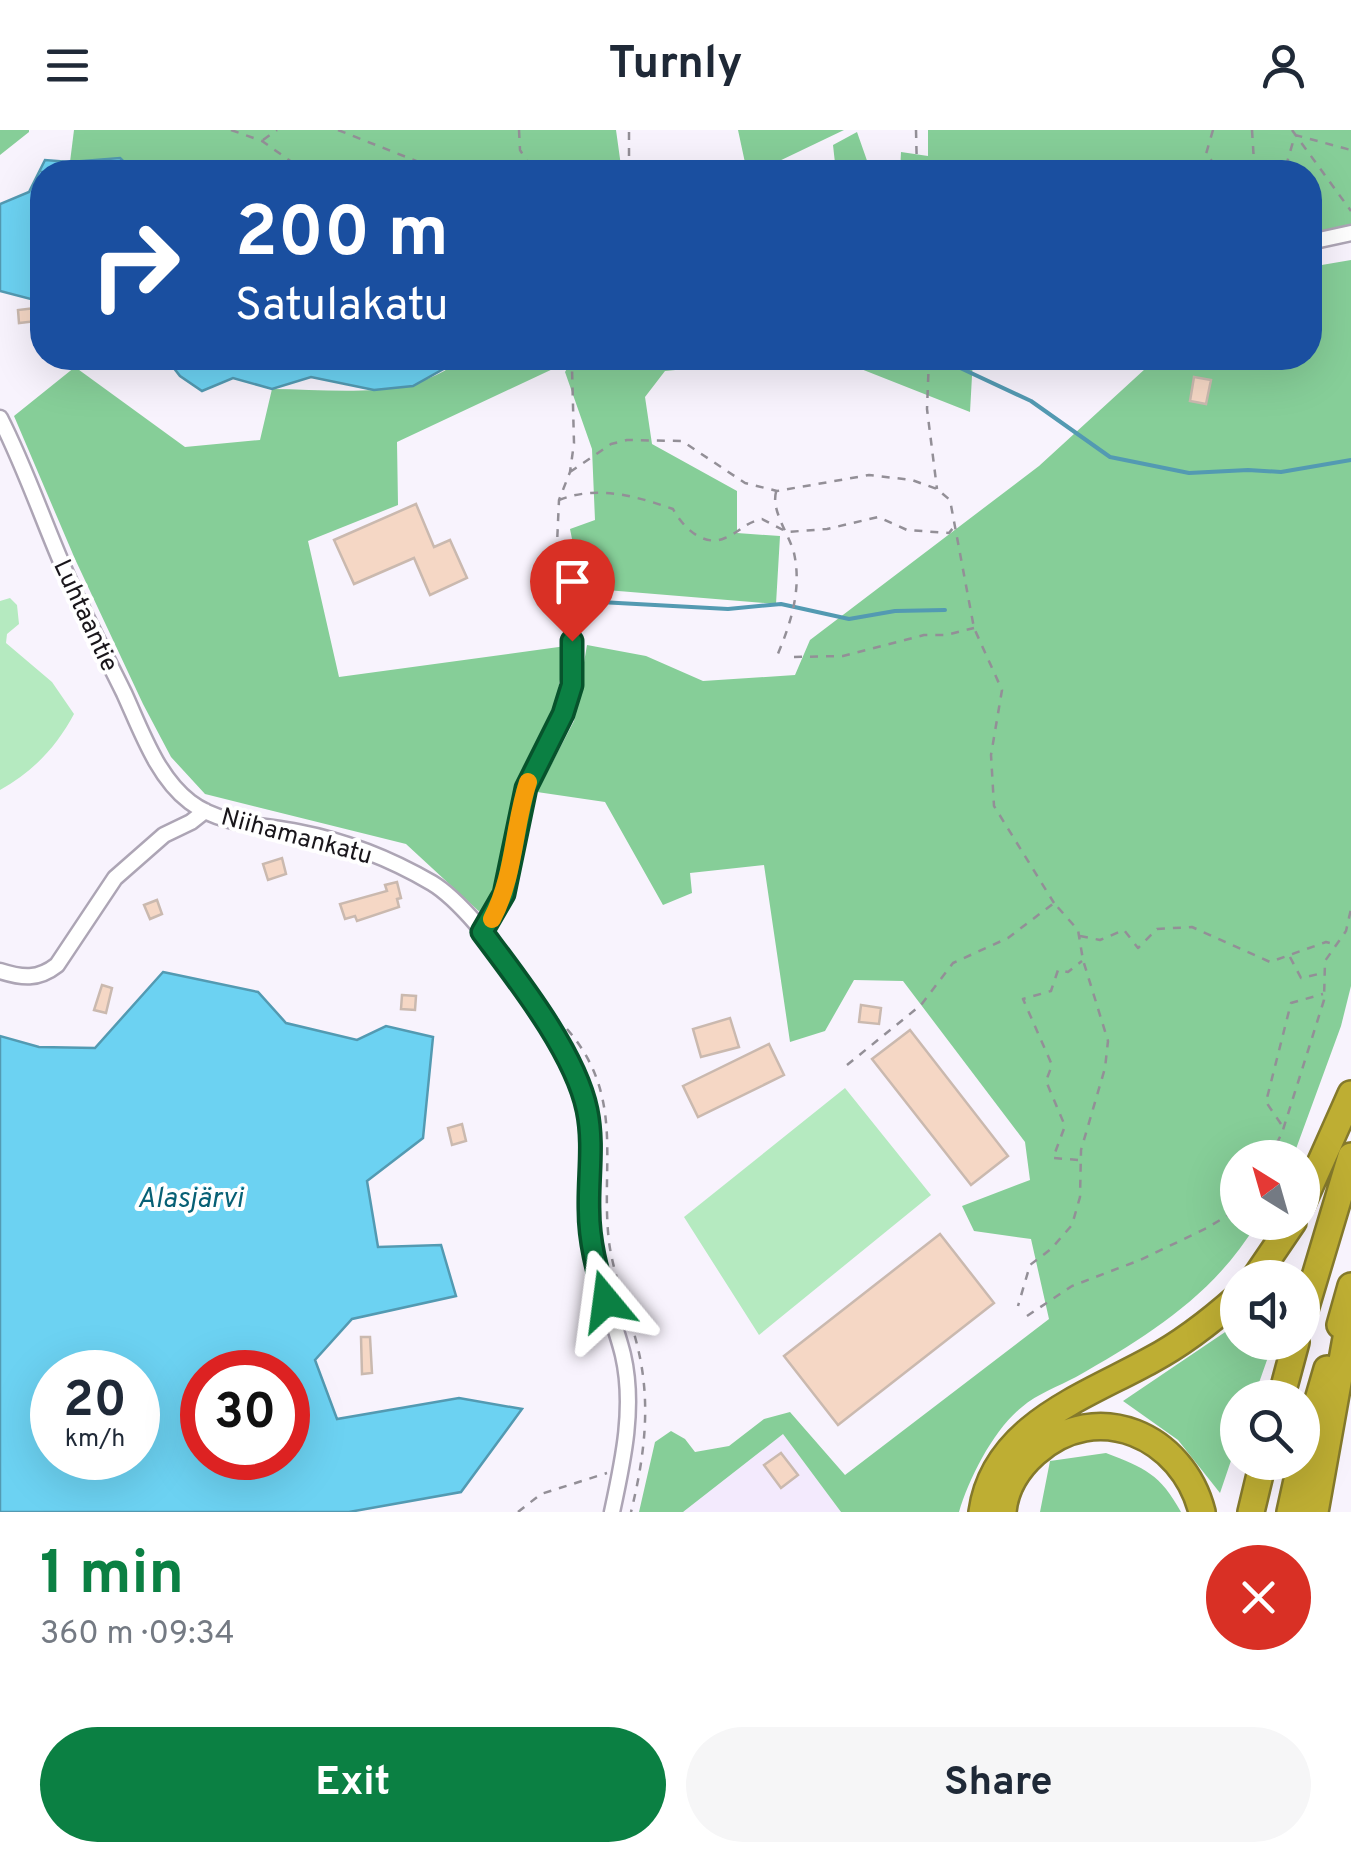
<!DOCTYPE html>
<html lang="en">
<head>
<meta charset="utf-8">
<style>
  body { margin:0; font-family:Overpass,sans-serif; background:#f6f6f7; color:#1f2937; height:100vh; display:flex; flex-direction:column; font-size:38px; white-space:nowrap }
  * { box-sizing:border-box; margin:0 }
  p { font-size:32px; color:#747a83 }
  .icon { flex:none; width:55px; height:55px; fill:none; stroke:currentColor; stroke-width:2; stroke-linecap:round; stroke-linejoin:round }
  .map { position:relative; height:1382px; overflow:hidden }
  .details { display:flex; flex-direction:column; background:#fff; flex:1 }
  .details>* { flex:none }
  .top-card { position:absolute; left:30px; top:30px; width:1292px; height:210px; border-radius:40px; box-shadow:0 10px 40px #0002; background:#1a4fa0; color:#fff; overflow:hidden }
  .needle { width:65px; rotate:323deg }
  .fabs { position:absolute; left:1220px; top:1010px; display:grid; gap:20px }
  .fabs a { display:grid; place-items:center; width:100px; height:100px; border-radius:50%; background:#fff; box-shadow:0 10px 40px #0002; font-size:50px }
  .speed { position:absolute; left:30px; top:1220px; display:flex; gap:20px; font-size:50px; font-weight:700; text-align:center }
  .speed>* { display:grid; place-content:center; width:130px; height:130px; border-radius:50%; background:#fff; box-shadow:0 10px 40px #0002; line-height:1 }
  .speed small { font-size:25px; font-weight:400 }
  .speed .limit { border:15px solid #d22; background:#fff; color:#111 }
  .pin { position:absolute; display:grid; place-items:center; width:85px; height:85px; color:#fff; margin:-102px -42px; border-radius:50% 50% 50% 0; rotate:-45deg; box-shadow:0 0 10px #0007 }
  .pin .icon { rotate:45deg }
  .me { position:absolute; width:110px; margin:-55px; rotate:344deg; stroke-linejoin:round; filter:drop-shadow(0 0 8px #0008) }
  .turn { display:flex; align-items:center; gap:35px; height:210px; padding:0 40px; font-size:45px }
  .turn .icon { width:130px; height:130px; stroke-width:2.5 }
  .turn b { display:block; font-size:70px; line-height:85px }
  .round { display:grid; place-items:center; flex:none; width:105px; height:105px; border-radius:52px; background:#f6f6f7 }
  .head { display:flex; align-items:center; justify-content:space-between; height:170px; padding:0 40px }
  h1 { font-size:60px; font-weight:700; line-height:75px; color:#0b8043 }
  .cta { display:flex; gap:20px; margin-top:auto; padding:20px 40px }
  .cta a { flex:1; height:115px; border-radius:60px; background:#0b8043; color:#fff; font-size:40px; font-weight:700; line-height:115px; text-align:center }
  .cta a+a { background:#f6f6f7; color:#1f2937 }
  header { display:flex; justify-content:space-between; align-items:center; height:130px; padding:0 40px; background:#fff; font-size:45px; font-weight:700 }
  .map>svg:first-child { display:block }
</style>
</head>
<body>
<header><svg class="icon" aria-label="menu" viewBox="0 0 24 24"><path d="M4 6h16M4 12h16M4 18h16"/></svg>Turnly<svg class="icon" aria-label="person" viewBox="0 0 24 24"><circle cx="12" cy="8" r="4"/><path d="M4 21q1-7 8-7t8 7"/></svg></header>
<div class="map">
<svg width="1351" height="1382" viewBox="0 0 1351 1382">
  <rect width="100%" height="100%" fill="#f8f3fd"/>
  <path fill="#f3eafd" d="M783,1304l58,78h-158z"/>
  <path fill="#b5eac0" d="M10,468l7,7 2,19 -12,10 -1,9 46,39 22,32c-17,32 -41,58 -74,76v-189z
    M845,958l86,107 -172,140 -75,-118z"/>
  <path fill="#86ce98" d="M0,0h29v2l-29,23z
    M74,0h542l5,36 22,6h-435l-12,-4 -63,3 -63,-9z
    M738,0h106l-88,42h-9z
    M928,0h423v101l-41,7v-66h-410l1,-20 27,4z
    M857,2l14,40h-35l-3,-27z
    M1351,130v726l-10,40 -48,131 -55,1v64l19,1c-43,72 -109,113 -181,154 -17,9 -39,17 -54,30 -28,22 -53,71 -63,105h-118l-58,-78 -100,78h-44l16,-70 16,-11 14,8 10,13 34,-6 35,-27 26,-7 55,63 204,-156 -18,-80 -57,-8 -12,-25 68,-26 -5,-38 -122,-161 -49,-1 -29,51 -35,11 -26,-177 -74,8 2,20 -29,12 -58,-103 -68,-10 37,-71 13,-76 59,11 57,25 92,-6 15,-35 229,-174 118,-108h153v-91z
    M463,228h510l-3,54 -109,-43 -113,-6 -83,8 -20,26 7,47 85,47v42l43,3 -4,68 -194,-16 -12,-59 25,-9 -3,-71 -27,-77 7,-12 -175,82 1,63 -90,36 31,136 227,-31 -12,67 -35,66 -9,68 -26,69 -78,-72 -201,-50 -34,-37 -28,-53 -68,-145 -61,-143 61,-49 110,80 75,-7 12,-51c64,0 139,13 191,-31z
    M1237,1194l1,18 35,1 -19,54 -16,1 -1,45 -17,50 -42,-53 -55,-39z
    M1106,1323c39,15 54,21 75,59h-141l10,-51z"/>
  <path fill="#6cd2f2" stroke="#539ab2" stroke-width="2.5" fill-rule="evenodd" d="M120,28l13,13 63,-3 12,4h-166v130l-42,-11v-87l29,-12 16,-32 25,2z
    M166,228h297l-50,28 -39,4 -63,-13 -39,12 -39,-11 -31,13 -22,-15z
    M163,842l95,20 28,31 71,17 29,-14 47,11 -10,101 -56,43 11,66 63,-2 15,51 -104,23 -37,41 22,59 122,-21 63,11 -61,83 -112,20h-349v-476l39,11 56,1zM52,1242h86v86h-86zM202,1242h86v86h-86z"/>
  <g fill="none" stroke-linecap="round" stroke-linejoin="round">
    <path stroke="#539ab2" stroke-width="4" d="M939,228l92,43 79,56 79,16 59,-3 33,2 70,-12
      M545,469l183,10 53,-5 68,15 46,-8 50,-1"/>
  </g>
  <path fill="#f5d7c5" stroke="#cab9af" stroke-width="2.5" d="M36,178l1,13 -18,2 -1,-13z
    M1194,247l17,3 -5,24 -16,-3z
    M416,374l18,43 16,-7 17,38 -37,17 -16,-37 -60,26 -20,-44z
    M282,728l4,16 -18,6 -5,-16z
    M397,752l4,16 -4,1 2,8 -42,14 -2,-5 -10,3 -5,-15 47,-13 -2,-6z
    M157,770l5,14 -12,5 -6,-14z
    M102,855l10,3 -6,25 -12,-3z
    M402,865l14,1 -1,14 -14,-1z
    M861,875l20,3 -2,16 -20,-2z
    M730,888l9,29 -38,10 -8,-28z
    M910,900l98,126 -37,29 -99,-126z
    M769,914l15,31 -86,42 -15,-31z
    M462,994l4,17 -14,4 -4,-17z
    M940,1104l54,69 -156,122 -54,-69z
    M361,1207h9l2,36 -10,1z
    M781,1323l17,22 -17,13 -17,-23z"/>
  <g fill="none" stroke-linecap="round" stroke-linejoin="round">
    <g stroke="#ada5b5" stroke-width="12">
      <path id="service" d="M482,802l22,-38 22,-106 37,-74 9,-29v-44"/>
    </g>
    <g stroke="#ada5b5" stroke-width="19">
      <path id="minor" d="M1310,112l41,-9
        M0,288c24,47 41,97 62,146 18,44 41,86 62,129 17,37 33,84 66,109 30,23 73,23 108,30 47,9 93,27 134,51 50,30 144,170 155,228 9,45 -2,90 5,135 5,37 22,72 31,109 12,52 0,106 -11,157
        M0,841c22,7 38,9 57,-6l58,-87 49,-43 27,-13 14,-11"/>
    </g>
    <g stroke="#84792b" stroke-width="30">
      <path id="motorway" d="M1302,1074l49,-110
        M1255,1148l38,-56
        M1302,1190l49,-164
        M1340,1195l11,-39
        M1281,1268l15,-56
        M1302,1325l25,-86
        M982,1382c12,-86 102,-115 169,-152 32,-17 60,-39 87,-63
        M1003,1382c2,-24 14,-43 32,-59 62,-56 148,-17 167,59
        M1251,1382l12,-50
        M1290,1382l11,-50
        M1315,1382l36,-202"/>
    </g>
    <path stroke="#938f97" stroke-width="2.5" stroke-dasharray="8 8" stroke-linecap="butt" d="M231,0l31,11 44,31
      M338,0l106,42
      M519,0l1,20 14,22
      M916,0l1,42
      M1213,0l-7,24 15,18
      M1252,0l2,32 32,4 9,-31 56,15
      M1292,0l59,81
      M263,10l14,-10
      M629,42v-42
      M929,228l-2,51 10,80
      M570,342l41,-28 16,-4 55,1 63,42 32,8 92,-16 43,5 25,9 13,11 24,128 28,62 -11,65 3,51 60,97
      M776,362c-5,19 13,42 18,61 8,36 -3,70 -17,103
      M559,370c38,-15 77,-4 114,9 9,17 30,39 52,29 15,-6 19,-15 37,-19l25,13 40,-3 51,-12 29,13 42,3 4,-5
      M569,501l-8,-24 2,-38 -6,-25 2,-44 11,-28 4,-29 -2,-75 2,-10
      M794,527l49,-1 81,-21h22l28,-7
      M1080,806l20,4 24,-10 14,18 19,-19 35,-2 78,35 56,-20 11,3
      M1290,827l11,21 22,-5
      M567,899c59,68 33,135 42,213 5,37 22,74 30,111 12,54 5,106 -8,159
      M847,935l74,-60 32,-42 55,-25 46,-35 24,27 5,30 25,81 -3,27 -24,82 -1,47 -8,28 -21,24 -21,16 -12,41
      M1281,994l-15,-22 25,-99 32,-9
      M1269,1028l13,-25 42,-133 1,-39 21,-30 5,-22
      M1078,1030l-25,-2 12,-32 -19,-45 6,-16 -29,-66 28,-8 7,-21 10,2 14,-11
      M1027,1186l45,-30 68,-26 67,-32 31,-19
      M518,1382l23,-18 66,-21"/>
    <use href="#service" stroke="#fff" stroke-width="8"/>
    <use href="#minor" stroke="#fff" stroke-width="14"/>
    <use href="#motorway" stroke="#beae33" stroke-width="25"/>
  </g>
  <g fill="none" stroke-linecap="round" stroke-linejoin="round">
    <g stroke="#07532c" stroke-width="25">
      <path id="route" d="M572,511v44l-9,29 -37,74 -22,106 -22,38c35,47 93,120 105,178 7,34 1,67 2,100 0,32 8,61 17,91"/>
    </g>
    <use href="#route" stroke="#0b8043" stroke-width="18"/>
    <path stroke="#f59e0b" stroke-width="18" d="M492,789c23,-44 21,-91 36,-137"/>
  </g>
  <g text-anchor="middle" stroke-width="8" stroke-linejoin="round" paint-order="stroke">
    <g font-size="25" fill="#19161b" stroke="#fff">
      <text transform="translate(87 485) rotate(65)" y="9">Luhtaantie</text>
      <text transform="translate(297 705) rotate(15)" y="9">Niihamankatu</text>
    </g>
    <g font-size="28" font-style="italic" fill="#076075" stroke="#fff">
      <text x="190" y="1077">Alasjärvi</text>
    </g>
  </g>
</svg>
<div class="fabs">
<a><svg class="needle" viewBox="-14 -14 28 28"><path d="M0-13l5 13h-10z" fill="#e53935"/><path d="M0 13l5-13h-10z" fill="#747a83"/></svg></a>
<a><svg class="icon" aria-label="sound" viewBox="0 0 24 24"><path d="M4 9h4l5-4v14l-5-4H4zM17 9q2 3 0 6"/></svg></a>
<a><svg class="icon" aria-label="search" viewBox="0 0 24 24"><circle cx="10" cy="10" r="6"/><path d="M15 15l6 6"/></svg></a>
</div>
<div class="speed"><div>20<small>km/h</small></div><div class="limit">30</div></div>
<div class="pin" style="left:572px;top:511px;background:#d93025"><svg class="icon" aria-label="arrive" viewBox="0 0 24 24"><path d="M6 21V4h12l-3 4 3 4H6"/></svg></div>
<svg class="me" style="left:606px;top:1171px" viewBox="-20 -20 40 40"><path d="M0-17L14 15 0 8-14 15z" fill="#0b8043" stroke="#fff" stroke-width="4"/></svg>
<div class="top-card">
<div class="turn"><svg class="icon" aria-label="right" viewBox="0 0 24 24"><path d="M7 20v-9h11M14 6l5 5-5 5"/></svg><div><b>200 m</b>Satulakatu</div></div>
</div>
</div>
<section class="details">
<div class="head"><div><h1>1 min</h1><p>360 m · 09:34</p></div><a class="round" style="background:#d93025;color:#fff"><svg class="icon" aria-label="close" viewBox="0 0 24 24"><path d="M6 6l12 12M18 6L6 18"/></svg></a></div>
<div class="cta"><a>Exit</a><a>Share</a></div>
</section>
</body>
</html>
